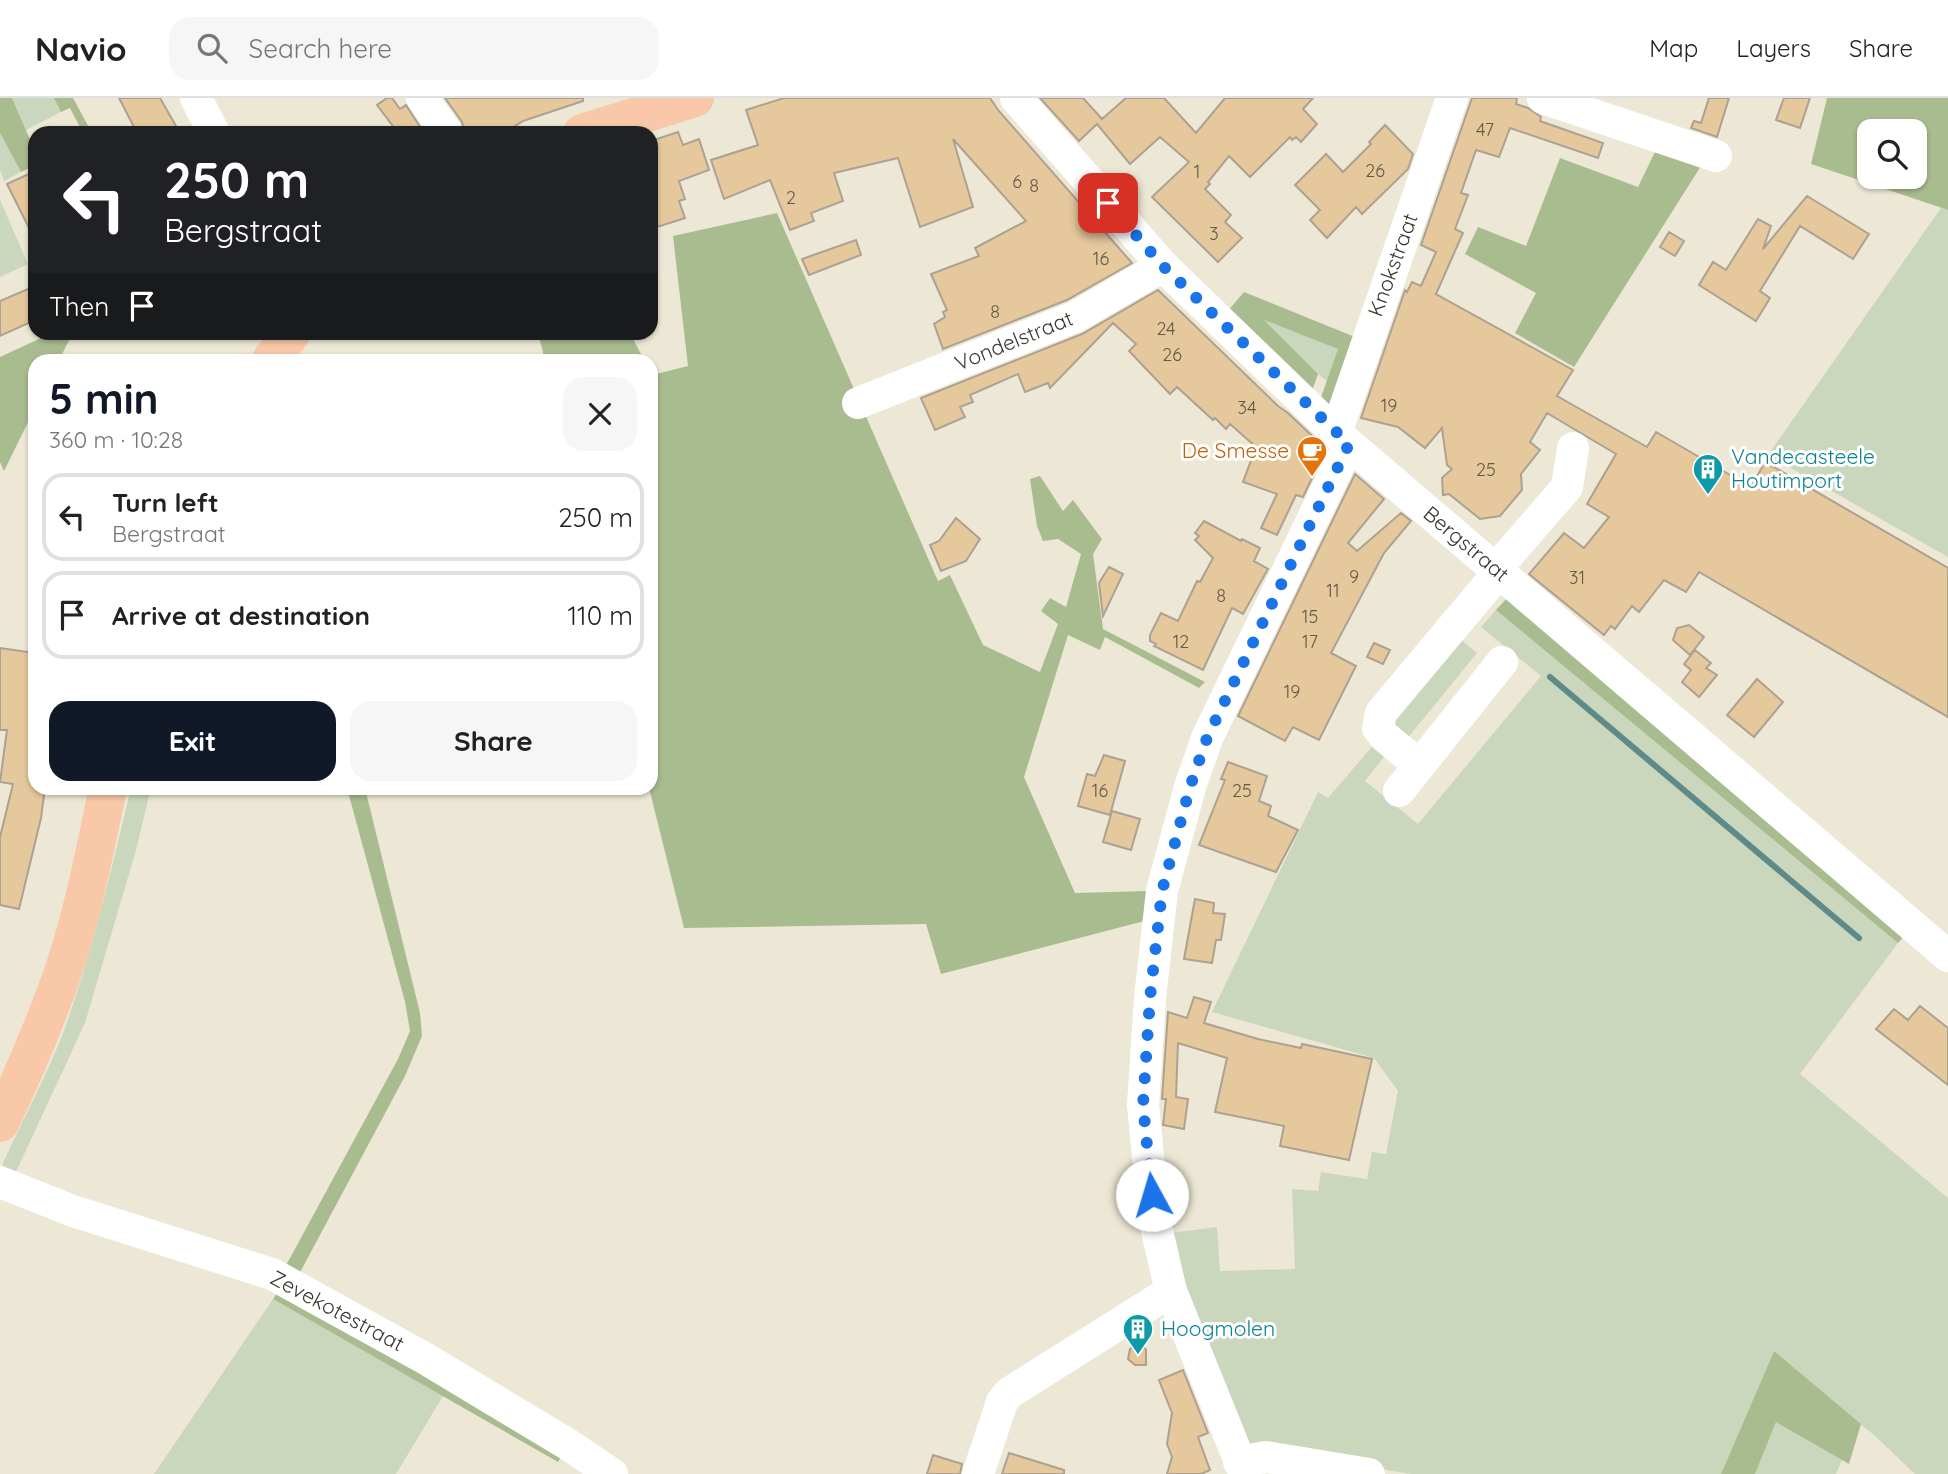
<!DOCTYPE html>
<html lang="en">
<head>
<meta charset="utf-8">
<style>
  body { margin:0; font-family:Quicksand,sans-serif; background:#f6f6f6; color:#222; height:100vh; display:flex; flex-direction:column; font-size:26px; white-space:nowrap }
  * { box-sizing:border-box; margin:0 }
  p { font-size:23px; color:#767676 }
  .icon { flex:none; width:38px; height:38px; fill:none; stroke:currentColor; stroke-width:2; stroke-linecap:round; stroke-linejoin:round }
  .map { position:relative; flex:1; overflow:hidden }
  .drawer { position:absolute; left:28px; top:256px; width:630px; height:441px; display:flex; flex-direction:column; background:#fff; border-radius:21px; box-shadow:0 2px 5px #0004 }
  .drawer>* { flex:none }
  .hud { position:absolute; left:28px; top:28px; width:630px; height:214px; border-radius:21px; box-shadow:0 2px 5px #0004; background:#202124; color:#fff; overflow:hidden }
  .tools { position:absolute; left:1857px; top:21px; display:grid; gap:14px }
  .tools a { display:grid; place-items:center; width:70px; height:70px; border-radius:14px; background:#fff; box-shadow:0 2px 5px #0004; font-size:35px }
  .pin { position:absolute; display:grid; place-items:center; width:60px; height:60px; color:#fff; margin:-30px; border-radius:14px; box-shadow:0 4px 10px #0006 }
  .me { position:absolute; width:77px; margin:-38px; rotate:354deg; stroke-linejoin:round; filter:drop-shadow(0 0 5px #0008) }
  .turn { display:flex; align-items:center; gap:24px; height:147px; padding:0 21px; font-size:32px }
  .turn .icon { width:91px; height:91px; stroke-width:2.5 }
  .turn b { display:block; font-size:49px; line-height:60px }
  .then { display:flex; align-items:center; height:66px; padding:0 21px; background:#0003; gap:14px; font-size:26px }
  .round { display:grid; place-items:center; flex:none; width:74px; height:74px; border-radius:21px; background:#f6f6f6 }
  .head { display:flex; align-items:center; justify-content:space-between; height:119px; padding:0 21px }
  h1 { font-size:42px; font-weight:700; line-height:52px; color:#111827 }
  .cta { display:flex; gap:14px; margin-top:auto; padding:14px 21px }
  .cta a { flex:1; height:80px; border-radius:21px; background:#111827; color:#fff; font-size:28px; font-weight:700; line-height:80px; text-align:center }
  .cta a+a { background:#f6f6f6; color:#222 }
  ul { padding:0; list-style:none }
  li { display:flex; align-items:center; gap:21px; height:88px; margin:0 14px 10px; padding:0 7px; border:4px solid #e0e0e0; border-radius:21px }
  li div { flex:1 }
  li b { display:block; font-size:26px }
  li em { font-style:normal }
  header { display:flex; align-items:center; gap:42px; box-sizing:border-box; height:98px; padding:0 35px; background:#fff; border-bottom:2px solid #e0e0e0 }
  header strong { font-size:33px }
  nav { display:flex; gap:38px; margin-inline-start:auto; font-size:24px }
  .search { width:490px; height:63px; background:#f6f6f6; display:flex; align-items:center; gap:18px; box-sizing:border-box; padding:0 24px; border-radius:21px; color:#767676; font-size:26px }
  .map>svg:first-child { display:block }
</style>
</head>
<body>
<header>
<strong>Navio</strong>
<div class="search"><svg class="icon" aria-label="search" viewBox="0 0 24 24"><circle cx="10" cy="10" r="6"/><path d="M15 15l6 6"/></svg>Search here</div>
<nav><a>Map</a><a>Layers</a><a>Share</a></nav>
</header>
<div class="map">
<svg width="1948" height="1376" viewBox="0 0 1948 1376">
  <rect width="100%" height="100%" fill="#ede8d5"/>
  <path fill="#cbd7bc" d="M12,0h42l7,14 -35,18z
    M0,35l21,39 -17,9 -4,-11z
    M0,102l28,64 -28,13z
    M1941,110l7,2v347l-180,-102z
    M1262,221l77,30 -12,32 -9,-7z
    M1496,512l402,333 -98,131 148,124v276h-33l-40,-38 -101,-85 -53,123h-310l-159,-27 -9,-8 -61,-155 -12,-51 47,-6 3,44 75,-2 -3,-80 26,2 3,-19 46,7 5,-27 14,2 12,-63 -24,-33 -162,-46 106,-220 10,6 48,-56 12,10 -23,29 53,43 123,-148 -60,-49z
    M1459,540l18,15 -71,87 -17,-14z
    M131,690h20l-15,62 -51,173 -71,153 -11,-3v-10c19,-42 42,-84 59,-127 30,-81 49,-165 69,-248z
    M273,1201l170,97 -47,78h-242z
    M1776,1323l66,39 -6,14h-81z"/>
  <path fill="#a9bc8f" fill-rule="evenodd" d="M0,0h12l23,53v14l-14,7 -21,-39z
    M54,0h19l19,35h-9l-13,-25 -9,4z
    M1827,0h121v112l-137,-46zM1869,33h45v46h-45z
    M1655,54l35,7 11,7 -127,201 -59,-34 21,-40 -71,-39 13,-27 48,19 34,-88 78,29z
    M777,115l161,368 12,-6 33,70 57,27 18,-48 -17,-13 9,-13 16,9 15,-53 -23,-15 -15,2 -6,-15 -7,-47 10,-3 23,35 10,-11 29,39 -9,15 10,75 102,53 -6,6 -94,-51 -5,13 -32,-15 -44,142 51,116 73,-2 4,28 -211,55 -15,-50 -242,4 -35,-140h2v-415l1,2 36,-9 -15,-130z
    M1244,194l111,45 -24,74 -12,-8 19,-54 -74,-29 54,54 -7,20 -85,-81z
    M54,234l19,1 -14,27h-24v48l-31,63 -4,-9v-105z
    M538,235h92l14,27h-99z
    M1509,498l399,336 -10,11 -402,-333z
    M347,690h18l55,225 2,23 -17,40 -108,202 -14,-7 115,-212 12,-28 -5,-29z
    M281,1189l283,165 -6,10 -285,-163z
    M1774,1253l87,73 -12,40 -73,-42 -21,52h-34z"/>
  <g fill="none" stroke-linecap="round" stroke-linejoin="round">
    <path stroke="#5e8b89" stroke-width="6" d="M1550,579l309,261"/>
  </g>
  <path fill="#e5c89c" stroke="#aca192" stroke-width="2" d="M119,0h41l20,35h-43z
    M387,0h5l8,11 6,-4 18,28h-35l6,-4 -18,-24z
    M445,0h138v3l-60,20 -19,12h-39l-3,-11z
    M784,0h206l8,12 134,153 -65,37 -124,49 -9,-25 11,-7 -2,-5 4,-2 -16,-36 48,-18 -4,-8 51,-27 -73,-82 20,68 -53,20 -22,-69 -64,15 9,28 -32,12 3,8 -24,9 -20,-50 -46,19 -13,-39 47,-15 -12,-35z
    M1040,0h43l19,21 24,-21h38l32,35 29,-35h88l-10,11 14,15 -16,18 -5,-5 -4,3 -2,-3 -40,40 -21,-21 -21,26 2,2 -5,5 26,26 -6,7 17,16 -24,24 -66,-65 37,-35 -29,-25 -30,27 -33,-40 -18,17z
    M1472,0h45l-1,6 12,4 13,9 -1,4 63,22 -5,15 -88,-30 -11,29 -23,-7 -15,43 7,2 -13,34 8,4 -27,61 137,76 -16,26 90,51 9,-15 95,55 14,-25 183,106v149l-249,-145 -13,20 -22,-12 -25,32 -7,-6 -17,23 -4,-3 -7,9 -75,-61 35,-41 20,15 25,-31 -22,-13 29,-50 -69,-41 -17,29 10,8 -19,24 1,16 -22,26 -20,3 -31,-25 -6,1 -1,-17 10,-9 -5,-4 -5,-37 -17,20 -27,-21 -37,-9 44,-128 2,2 5,-10 9,4 15,-34 -15,-7z
    M1709,0h20l-12,39 -26,-9 3,-7 7,2z
    M1784,0h26l-10,30 -24,-8z
    M1385,27l28,29 -5,15 -46,45 -6,-7 -29,31 -17,-18 10,-10 -25,-25 31,-31 17,18 28,-28 -2,-2z
    M678,34l5,13 16,-6 10,31 -30,11 6,18 -6,2 6,17 -34,11v-88z
    M35,73v69l-28,-56z
    M1807,98l62,38 -16,25 -53,-33 -40,65 10,7 -14,23 -57,-36 14,-23 13,8 32,-51 13,7 -8,23z
    M1669,134l15,9 -9,15 -15,-9z
    M856,142l5,15 -52,20 -7,-16z
    M35,188v34l-35,16v-35z
    M1158,192l120,116 10,7 38,36 -23,48 -7,-2 -19,40 -16,-7 16,-34 -34,-12 13,-35 -26,-23 -4,5 -11,-11 -2,2 -36,-33 -7,7 -41,-43 7,-7 -23,-21 -63,65 -2,-5 -23,9 -7,-18 -48,21 3,7 -13,5 5,10 -30,13 -14,-32 161,-64z
    M1355,376l29,25 -36,44 9,8 44,-38 10,8 -27,32 -53,100 25,13 -37,74 -26,-13 -8,14 -47,-25z
    M956,420l24,21 -14,22 -25,10 -11,-26 9,-4z
    M1204,423l37,20 1,-2 18,9 -6,13 14,8 -25,45 -11,-6 -29,62 -49,-24 2,-2 -6,-3v-6l11,-22 17,8 19,-40 3,1 13,-24 -18,-18 4,-4 -4,-3z
    M1109,469l14,7 -20,42 -4,-33z
    M1689,527l15,12 -14,18 -17,-15 4,-12z
    M1374,545l16,7 -7,14 -16,-7z
    M0,550l35,5v135h10l-4,30 -22,91 -19,-4v-68l13,-53 -13,-2 7,-52h-7z
    M1695,552l16,13 -5,5 11,7 -18,22 -17,-15 9,-12 -7,-6z
    M1757,581l26,23 -29,35 -27,-22z
    M1104,657l21,6 -15,54 -32,-9 9,-32 8,2z
    M1228,664l39,14 -8,25 12,5 -3,10 30,14 -22,42 -77,-27 26,-65 -4,-1z
    M1112,713l28,8 -9,31 -28,-8z
    M1195,801l19,4 -1,10 12,1 -4,26h-5l-4,23 -28,-4z
    M1194,899l17,5 -7,21 54,16 43,9 1,-4 70,15 -23,101 -69,-14 4,-20 -69,-14 12,-54 -49,-15 -2,54 12,2 -4,30 -21,-4 3,-26h-4l6,-87 19,6z
    M1920,908l28,22v57l-72,-56 18,-20 14,11z
    M1138,1247l8,4v16h-11l-7,-6 2,-10z
    M1183,1272l25,63 -10,4 12,33 -9,4h-34l5,-17 -5,-13 5,-31 -13,-33z
    M1009,1355l55,17v4h-62z
    M933,1357l29,9 -2,10h-33z"/>
  <g fill="none" stroke-linecap="round" stroke-linejoin="round">
    <path stroke="#fff" stroke-width="32" d="M196,0l18,35
      M422,0l25,35
      M1016,0l147,168 173,167 612,523
      M1543,0l173,58
      M858,305l217,-86 88,-51
      M1336,335l116,-335
      M1496,471l71,-82 6,-39
      M1419,667l-34,-28 -7,-9 3,-15 118,-141
      M1399,693l103,-129
      M0,1084l73,29 199,63 154,85 143,86 43,29
      M1239,1364l27,-5 103,17
      M978,1376l24,-72 7,-9 162,-102
      M1245,1376l-74,-183 -17,-73 -11,-113 7,-107 12,-107 28,-104 17,-49 142,-294"/>
    <path stroke="#f8c8a8" stroke-width="38" d="M582,35l113,-35
      M271,262l21,-28
      M0,1025c23,-48 44,-97 62,-148 21,-61 33,-125 46,-187"/>
  </g>
  <g fill="none" stroke-linecap="round" stroke-linejoin="round">
    <path stroke="#1a73e8" stroke-width="12" stroke-dasharray="0 21.6" d="M1108,105l55,63 186,178 -142,294 -17,49 -28,104 -12,107 -7,107 9,90"/>
  </g>
  <defs>
    <g id="cafe-pin" transform="scale(1.575)"><path d="M0 17L-7.5 6A9.5 9.5 0 1 1 7.5 6Z" fill="#e8710a" stroke="#fff"/><path d="M-5.5-4.5H6V0H3Q3 3.5 0 3.5H-2.5Q-5.5 3.5-5.5 0ZM3-3.2v2h1.7v-2ZM-6 4.5H4V6H-6Z" fill="#fff"/></g>
    <g id="building-pin" transform="scale(1.575)"><path d="M0 17L-7.5 6A9.5 9.5 0 1 1 7.5 6Z" fill="#0f9aa8" stroke="#fff"/><path d="M-4-6H4V6H1V3H-1V6H-4ZM-2.5-4.3h1.7v1.8h-1.7ZM.8-4.3h1.7v1.8H.8ZM-2.5-1h1.7V.8h-1.7ZM.8-1h1.7V.8H.8Z" fill="#fff"/></g>
  </defs>
  <g fill-rule="evenodd">
    <use href="#cafe-pin" x="1312" y="353"/>
    <use href="#building-pin" x="1708" y="371"/>
    <use href="#building-pin" x="1138" y="1231"/>
  </g>
  <g text-anchor="middle" stroke-width="6" stroke-linejoin="round" paint-order="stroke">
    <g font-size="18" fill="#635a4a">
      <text x="1485" y="38">47</text>
      <text x="1375" y="79">26</text>
      <text x="1197" y="80">1</text>
      <text x="1017" y="90">6</text>
      <text x="1034" y="94">8</text>
      <text x="791" y="106">2</text>
      <text x="1214" y="142">3</text>
      <text x="1101" y="167">16</text>
      <text x="995" y="220">8</text>
      <text x="1166" y="237">24</text>
      <text x="1172" y="263">26</text>
      <text x="1389" y="314">19</text>
      <text x="1247" y="316">34</text>
      <text x="1486" y="378">25</text>
      <text x="1354" y="485">9</text>
      <text x="1577" y="486">31</text>
      <text x="1333" y="499">11</text>
      <text x="1221" y="504">8</text>
      <text x="1310" y="525">15</text>
      <text x="1181" y="550">12</text>
      <text x="1310" y="550">17</text>
      <text x="1292" y="600">19</text>
      <text x="1100" y="699">16</text>
      <text x="1242" y="699">25</text>
    </g>
    <g font-size="21" fill="#38362f" stroke="#fff">
      <text transform="translate(1393 167) rotate(-70)" y="7">Knokstraat</text>
      <text transform="translate(1014 243) rotate(-22)" y="7">Vondelstraat</text>
      <text transform="translate(1466 446) rotate(40)" y="7">Bergstraat</text>
      <text transform="translate(337 1213) rotate(28)" y="7">Zevekotestraat</text>
    </g>
    <g font-size="21" fill="#c56008" stroke="#fff" text-anchor="end">
      <text x="1289" y="360">De Smesse</text>
    </g>
    <g font-size="21" fill="#0d838f" stroke="#fff" text-anchor="start">
      <text x="1731" y="366">Vandecasteele<tspan x="1731" dy="24">Houtimport</tspan></text>
      <text x="1161" y="1238">Hoogmolen</text>
    </g>
  </g>
</svg>
<div class="tools">
<a><svg class="icon" aria-label="search" viewBox="0 0 24 24"><circle cx="10" cy="10" r="6"/><path d="M15 15l6 6"/></svg></a>
</div>
<div class="pin" style="left:1108px;top:105px;background:#d93025"><svg class="icon" aria-label="arrive" viewBox="0 0 24 24"><path d="M6 21V4h12l-3 4 3 4H6"/></svg></div>
<svg class="me" style="left:1152px;top:1097px" viewBox="-20 -20 40 40"><circle r="19" fill="#fff"/><path d="M0-13L10 11 0 6-10 11z" fill="#1a73e8"/></svg>
<div class="hud">
<div class="turn"><svg class="icon" aria-label="left" viewBox="0 0 24 24"><path d="M17 20v-9H6M10 6l-5 5 5 5"/></svg><div><b>250 m</b>Bergstraat</div></div>
<div class="then">Then<svg class="icon" aria-label="arrive" viewBox="0 0 24 24"><path d="M6 21V4h12l-3 4 3 4H6"/></svg></div>
</div>
<section class="drawer">
<div class="head"><div><h1>5 min</h1><p>360 m · 10:28</p></div><a class="round"><svg class="icon" aria-label="close" viewBox="0 0 24 24"><path d="M6 6l12 12M18 6L6 18"/></svg></a></div>
<ul>
<li><svg class="icon" aria-label="left" viewBox="0 0 24 24"><path d="M17 20v-9H6M10 6l-5 5 5 5"/></svg><div><b>Turn left</b><p>Bergstraat</p></div><em>250 m</em></li>
<li><svg class="icon" aria-label="arrive" viewBox="0 0 24 24"><path d="M6 21V4h12l-3 4 3 4H6"/></svg><div><b>Arrive at destination</b></div><em>110 m</em></li>
</ul>
<div class="cta"><a>Exit</a><a>Share</a></div>
</section>
</div>
</body>
</html>
